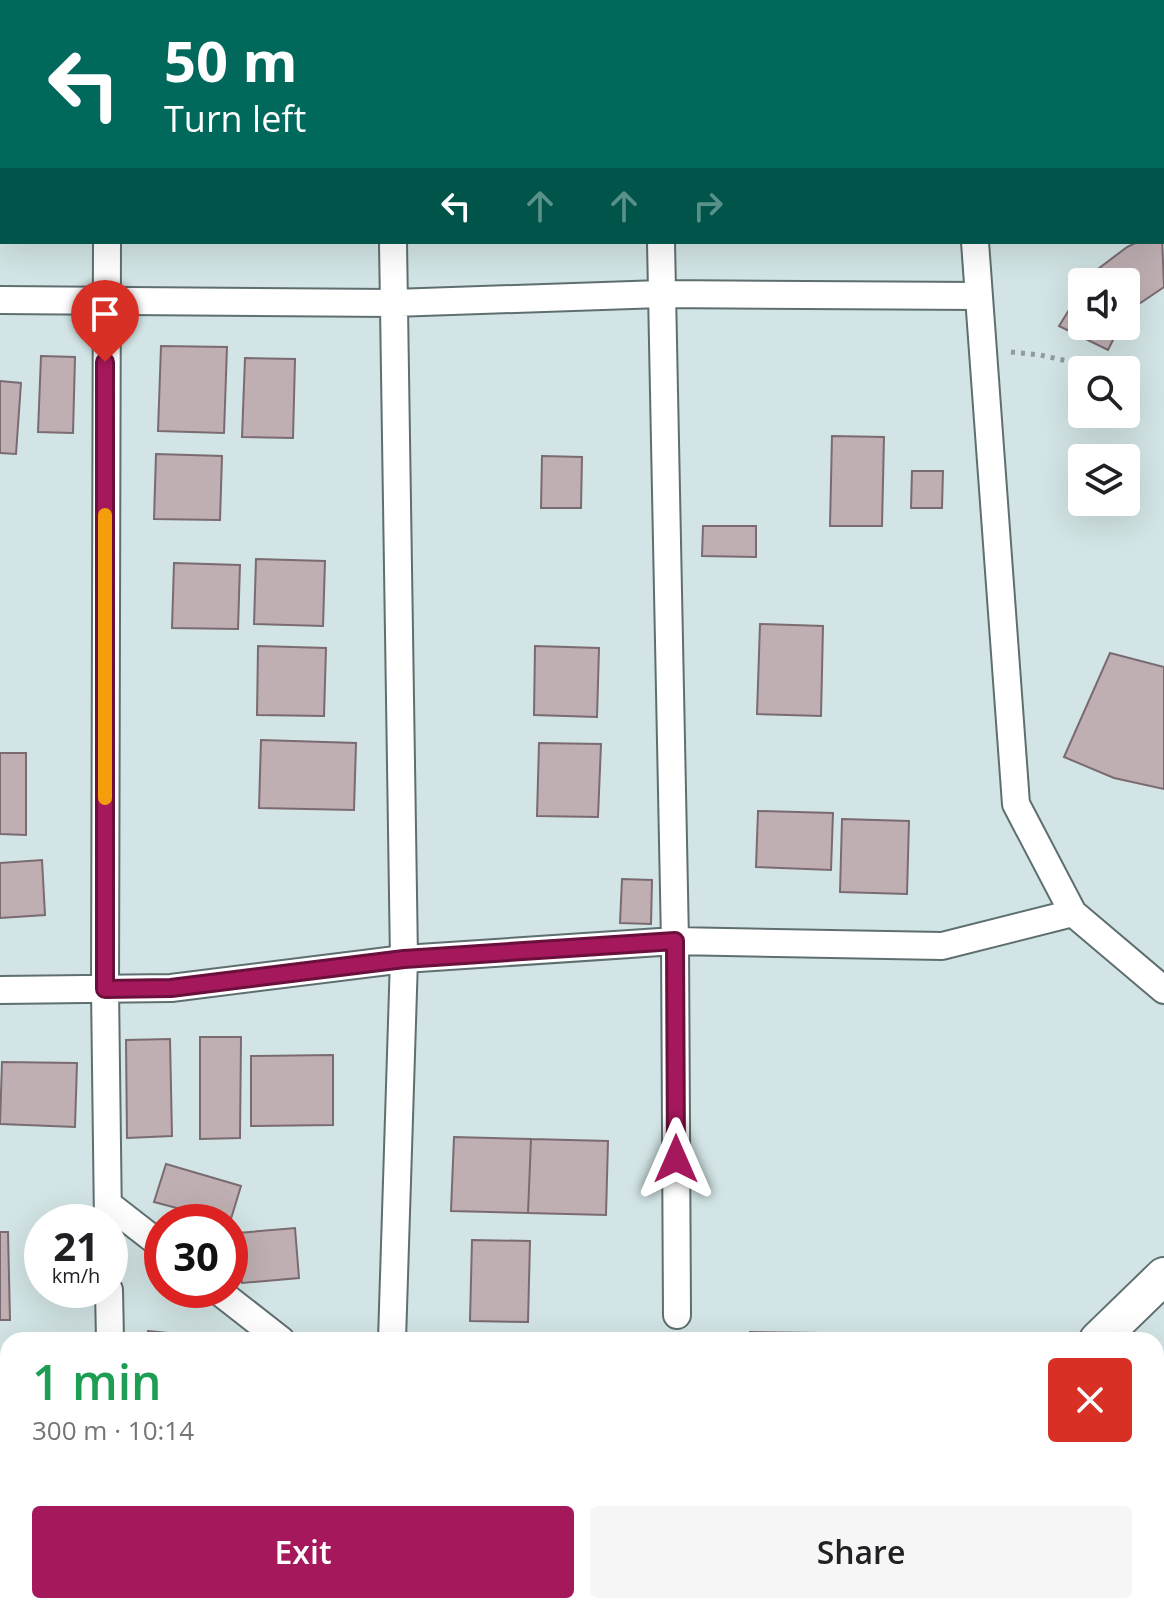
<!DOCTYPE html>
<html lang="en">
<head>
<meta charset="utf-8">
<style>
  body { margin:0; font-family:"Open Sans",sans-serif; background:#f6f6f6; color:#202124; height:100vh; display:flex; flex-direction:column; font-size:30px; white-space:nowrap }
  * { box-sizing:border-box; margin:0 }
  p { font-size:26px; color:#757577 }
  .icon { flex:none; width:44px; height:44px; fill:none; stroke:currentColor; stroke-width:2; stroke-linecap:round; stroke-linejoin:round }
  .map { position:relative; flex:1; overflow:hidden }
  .drawer { position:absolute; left:0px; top:1332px; width:1164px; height:282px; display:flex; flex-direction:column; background:#fff; border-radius:24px 24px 0 0; box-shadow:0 8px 32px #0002 }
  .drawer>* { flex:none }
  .guide { position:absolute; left:0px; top:0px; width:1164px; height:244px; box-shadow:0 8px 32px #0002; background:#00695c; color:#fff; overflow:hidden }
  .fabs { position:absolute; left:1068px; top:268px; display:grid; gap:16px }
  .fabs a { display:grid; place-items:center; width:72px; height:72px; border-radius:8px; background:#fff; box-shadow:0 8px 32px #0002; font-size:40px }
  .speed { position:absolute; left:24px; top:1204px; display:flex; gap:16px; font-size:40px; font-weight:700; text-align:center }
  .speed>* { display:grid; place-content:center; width:104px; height:104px; border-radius:50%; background:#fff; box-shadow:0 8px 32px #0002; line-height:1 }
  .speed small { font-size:20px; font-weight:400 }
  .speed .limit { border:12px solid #d22; background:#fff; color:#111 }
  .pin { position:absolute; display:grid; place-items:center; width:68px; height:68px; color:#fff; margin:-82px -34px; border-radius:50% 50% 50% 0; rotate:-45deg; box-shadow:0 0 8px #0007 }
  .pin .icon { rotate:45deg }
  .me { position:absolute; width:88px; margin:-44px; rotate:0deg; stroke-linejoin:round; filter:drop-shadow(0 0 6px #0008) }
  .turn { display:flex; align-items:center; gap:28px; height:168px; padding:0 32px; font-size:36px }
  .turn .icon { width:104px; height:104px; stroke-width:2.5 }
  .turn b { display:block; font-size:56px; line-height:68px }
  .lanes { display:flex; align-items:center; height:76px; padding:0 32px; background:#0003; justify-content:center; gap:40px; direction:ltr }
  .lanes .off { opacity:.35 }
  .round { display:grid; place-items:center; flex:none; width:84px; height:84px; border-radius:8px; background:#f6f6f6 }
  .overview { display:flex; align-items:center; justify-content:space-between; height:136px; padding:0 32px }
  h1 { font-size:48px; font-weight:600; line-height:60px; color:#1e9e55 }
  .cta { display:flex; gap:16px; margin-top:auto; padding:16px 32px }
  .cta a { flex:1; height:92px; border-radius:8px; background:#a5185c; color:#fff; font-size:32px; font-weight:600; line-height:92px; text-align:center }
  .cta a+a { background:#f6f6f6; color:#202124 }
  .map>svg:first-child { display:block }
</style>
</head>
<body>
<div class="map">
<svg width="1164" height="1613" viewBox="0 0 1164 1613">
  <rect width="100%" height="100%" fill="#d2e4e5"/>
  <path fill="#bfafb3" stroke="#7a6b70" stroke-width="2" d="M0,83l2,1v122h-2z
    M1162,236l2,51 -28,19 -10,11v-35h-38l10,-13 29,-22 10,-5h25z
    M1082,289v37h38l-12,24 -49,-24z
    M161,346l66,1 -3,86 -66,-2z
    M41,356l34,1 -2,76 -35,-1z
    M245,358l50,1 -2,79 -51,-1z
    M0,381l21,2 -5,71 -16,-1z
    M832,436l52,1 -2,89h-52z
    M156,454l66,2 -2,64 -66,-1z
    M542,456l40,1 -1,51h-40z
    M912,471h31l-1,37h-31z
    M703,526h53v31l-54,-1z
    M256,559l69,2 -2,65 -69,-2z
    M174,563l66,2 -2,64 -66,-1z
    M760,624l63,2 -2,90 -64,-2z
    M258,646l68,2 -2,68 -67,-1z
    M535,646l64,2 -2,69 -63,-2z
    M1110,653l54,14v122l-50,-11 -50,-21z
    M261,740l95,3 -2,67 -95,-2z
    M539,743l62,1 -3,73 -61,-1z
    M0,753h26v82l-26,-1z
    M758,811l75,2 -2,57 -75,-3z
    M842,819l67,2 -2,73 -67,-2z
    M42,860l3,55 -45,3v-55z
    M622,879l30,1 -1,44 -31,-1z
    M200,1037h41l-1,101 -40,1z
    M170,1039l2,97 -45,2 -1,-98z
    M333,1055v70l-82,1v-70z
    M2,1062l75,1 -2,64 -75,-3z
    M454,1137l77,2 -3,74 -77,-2z
    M531,1139l77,2 -2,74 -78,-2z
    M166,1164l75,22 -11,36 -76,-20z
    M295,1228l4,50 -57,5 -4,-50z
    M0,1232h8l2,88h-10z
    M472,1240l58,1 -2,81 -58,-1z
    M148,1331l61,6v3h-62z
    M750,1332l69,1v7h-69z
    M819,1333l69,2 -1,5h-68z
    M0,1415l8,1v62l-8,-1z
    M0,1516h8v90l6,1h-14z
    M205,1606h24l8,7h-36z
    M391,1606h49l8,7h-63z
    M513,1606h83l4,4 -2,3h-90z
    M987,1606h64l1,7h-63z"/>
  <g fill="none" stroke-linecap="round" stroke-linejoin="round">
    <g stroke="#5f6f70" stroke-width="30">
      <path id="street" d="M391,0v2
        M962,0v2
        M1124,0l2,2
        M112,2v-2
        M663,2v-2
        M1162,41l2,2
        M107,242l-2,747 3,233
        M661,242l14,699 2,374
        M975,242l41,562 57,109 91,77
        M0,300l393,3 268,-9 317,2
        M0,990l171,-2 233,-29 271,-18 267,5 131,-33
        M108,1204l54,42
        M109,1290l1,50
        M217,1290l64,50
        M392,1340l12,-381 -11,-717
        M114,1606v7
        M655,1606l11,7"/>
    </g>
    <g stroke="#5f6f70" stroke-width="40">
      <path id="secondary" d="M1098,1340l66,-64
        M817,1613l7,-7"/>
    </g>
    <path stroke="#8e9c9d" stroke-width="5" stroke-dasharray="4 6" stroke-linecap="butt" d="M1011,352l29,3 64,14"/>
    <use href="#street" stroke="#fff" stroke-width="26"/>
    <use href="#secondary" stroke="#fff" stroke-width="36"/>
  </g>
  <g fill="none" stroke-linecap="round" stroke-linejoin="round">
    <g stroke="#6b103c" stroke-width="20">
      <path id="route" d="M105,362v627l66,-1 233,-29 271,-18 1,218"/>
    </g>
    <use href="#route" stroke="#a5185c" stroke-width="14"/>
    <path stroke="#f59e0b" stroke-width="14" d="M105,798v-283"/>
  </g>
</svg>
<div class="fabs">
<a><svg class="icon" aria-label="sound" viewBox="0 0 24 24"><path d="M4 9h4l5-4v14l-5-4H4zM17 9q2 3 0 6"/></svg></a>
<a><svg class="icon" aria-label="search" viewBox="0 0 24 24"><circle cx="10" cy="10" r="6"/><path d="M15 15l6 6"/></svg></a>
<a><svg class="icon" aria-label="layers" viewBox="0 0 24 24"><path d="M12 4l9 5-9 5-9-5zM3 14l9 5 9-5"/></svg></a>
</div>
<div class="speed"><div>21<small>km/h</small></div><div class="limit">30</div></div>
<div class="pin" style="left:105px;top:362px;background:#d93025"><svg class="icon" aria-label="arrive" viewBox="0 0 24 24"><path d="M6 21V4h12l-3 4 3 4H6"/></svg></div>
<svg class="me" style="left:676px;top:1159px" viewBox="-20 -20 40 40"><path d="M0-17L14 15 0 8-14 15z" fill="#a5185c" stroke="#fff" stroke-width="4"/></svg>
<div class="guide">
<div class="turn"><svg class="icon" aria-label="left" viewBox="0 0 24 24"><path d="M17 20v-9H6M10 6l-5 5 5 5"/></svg><div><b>50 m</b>Turn left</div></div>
<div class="lanes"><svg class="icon" aria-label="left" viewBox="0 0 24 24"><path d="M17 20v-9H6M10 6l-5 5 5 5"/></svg><svg class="icon off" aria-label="ahead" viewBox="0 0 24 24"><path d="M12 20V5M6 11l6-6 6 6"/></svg><svg class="icon off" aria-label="ahead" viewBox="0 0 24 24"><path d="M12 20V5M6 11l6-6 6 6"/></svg><svg class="icon off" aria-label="right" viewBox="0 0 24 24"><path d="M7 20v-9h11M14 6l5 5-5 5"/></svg></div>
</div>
<section class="drawer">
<div class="overview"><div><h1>1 min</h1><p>300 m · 10:14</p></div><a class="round" style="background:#d93025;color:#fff"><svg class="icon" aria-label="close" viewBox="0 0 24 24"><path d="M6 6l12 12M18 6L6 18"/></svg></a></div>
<div class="cta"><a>Exit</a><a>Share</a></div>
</section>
</div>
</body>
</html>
